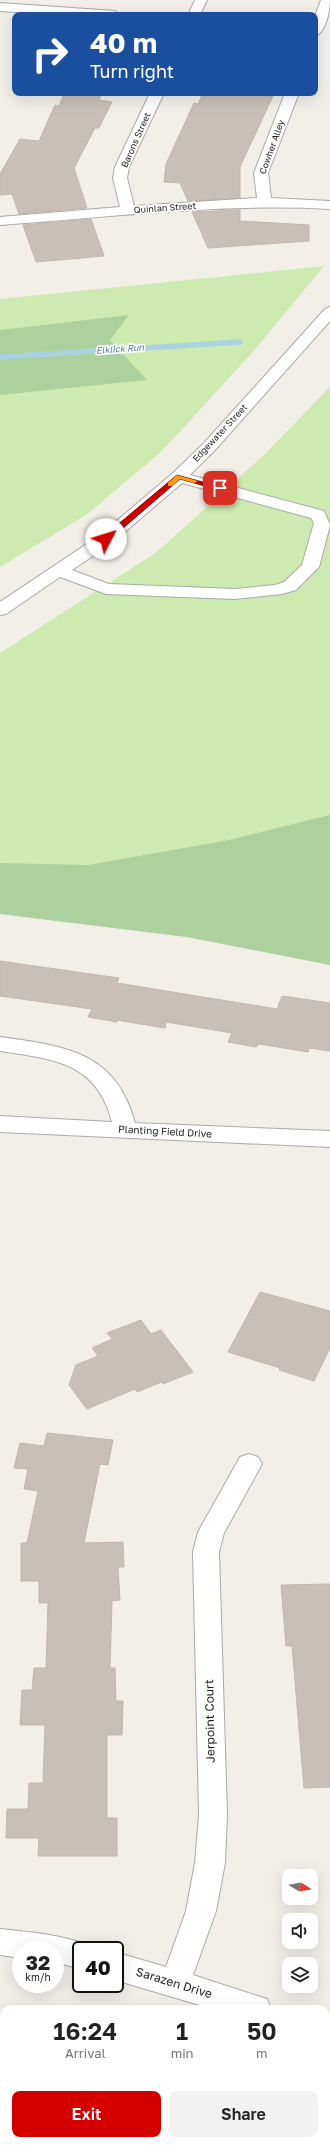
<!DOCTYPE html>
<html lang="en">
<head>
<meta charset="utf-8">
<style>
  body { margin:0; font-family:"Golos Text",sans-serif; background:#f2f2f2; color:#222; height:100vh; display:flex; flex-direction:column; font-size:15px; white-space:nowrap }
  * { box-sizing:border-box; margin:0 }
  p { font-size:13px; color:#767676 }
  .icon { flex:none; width:22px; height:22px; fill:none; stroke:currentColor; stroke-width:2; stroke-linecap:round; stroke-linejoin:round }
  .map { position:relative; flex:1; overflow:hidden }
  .panel { position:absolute; left:0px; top:2005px; width:330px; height:140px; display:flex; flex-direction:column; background:#fff; border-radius:12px 12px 0 0; box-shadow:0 4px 16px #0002 }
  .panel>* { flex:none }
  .guide { position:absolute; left:12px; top:12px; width:306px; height:84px; border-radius:8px; box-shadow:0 4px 16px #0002; background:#1a4fa0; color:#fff; overflow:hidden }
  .needle { width:26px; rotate:101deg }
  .fabs { position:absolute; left:282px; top:1869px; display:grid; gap:8px }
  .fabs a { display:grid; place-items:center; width:36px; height:36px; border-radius:8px; background:#fff; box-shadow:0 4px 16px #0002; font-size:20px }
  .speed { position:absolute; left:12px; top:1941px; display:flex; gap:8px; font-size:20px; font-weight:700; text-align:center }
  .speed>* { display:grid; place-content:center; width:52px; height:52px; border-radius:50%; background:#fff; box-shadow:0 4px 16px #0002; line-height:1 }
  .speed small { font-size:10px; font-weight:400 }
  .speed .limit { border:2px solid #111; border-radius:6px; background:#fff; color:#111 }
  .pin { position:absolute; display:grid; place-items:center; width:34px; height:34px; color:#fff; margin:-17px; border-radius:8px; box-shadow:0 2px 6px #0006 }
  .me { position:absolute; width:44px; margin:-22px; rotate:50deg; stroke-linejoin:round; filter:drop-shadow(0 0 3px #0008) }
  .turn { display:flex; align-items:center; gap:14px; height:84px; padding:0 12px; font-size:18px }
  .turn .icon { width:52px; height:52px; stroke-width:2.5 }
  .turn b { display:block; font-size:28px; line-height:34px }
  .eta { display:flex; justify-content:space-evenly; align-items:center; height:68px; text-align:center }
  .eta b { font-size:24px; font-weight:600; line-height:28px }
  .cta { display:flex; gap:8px; margin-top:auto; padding:8px 12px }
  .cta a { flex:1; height:46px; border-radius:8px; background:#d40000; color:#fff; font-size:16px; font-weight:600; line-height:46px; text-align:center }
  .cta a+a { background:#f2f2f2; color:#222 }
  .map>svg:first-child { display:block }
</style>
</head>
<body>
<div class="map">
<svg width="330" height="2145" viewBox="0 0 330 2145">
  <rect width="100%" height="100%" fill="#f2efe9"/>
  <path fill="#cdebb0" d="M324,266l-72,87 -91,99 -75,63 -86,52v-268z
    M330,387v578l-143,-28 -187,-23v-261l157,-101 107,-97z"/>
  <path fill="#add19e" d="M129,315l-19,25 37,40 -147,15v-65z
    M330,815v150l-143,-28 -187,-23v-51l88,2 141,-25z"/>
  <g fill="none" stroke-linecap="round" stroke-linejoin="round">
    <path stroke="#aad3df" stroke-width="5.5" d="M0,357l240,-15"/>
  </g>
  <path fill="#c7bfb8" stroke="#c4b6ab" d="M64,93h38l-3,7 13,2 -13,26h-4l-21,40 13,40 -68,6 -7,-20 -12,1v-21l20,-35 19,2 16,-36 4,1z
    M203,93l70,3 -33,71v31l-52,3 -8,-18 -16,-1 2,-18 28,-61 4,1z
    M240,210v11l69,4v16l-101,7 -16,-36z
    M91,219l13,37 -68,6 -13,-37z
    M0,961l119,17 -2,5 160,26 5,-13 48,7v48l-21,-3 -1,4 -49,-8 -3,3 -28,-5 4,-9 -66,-11 -1,6 -48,-8v2l-29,-5 4,-8 -92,-13z
    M260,1292l70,19v37l-16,33 -35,-11 1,-2 -52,-16z
    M141,1320l10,14 10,-4 32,42 -30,12 -1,-2 -25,10 -2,-3 -48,20 -18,-24 7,-20 22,-9 -6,-8 20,-9 -5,-6z
    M47,1433l66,7 -5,25 -8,-1 -16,79 39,-1 1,25h-6l2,33 -8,1 -2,67h5l1,33h7l-1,34h-15v83h10v38h-79l1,-18h-33l1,-29h21l1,-26h14l2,-58h-25l2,-35h10l2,-22h12l2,-65h-9v-22h-18v-38h6l11,-52 -14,-2 4,-20 -14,-1 6,-25 24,3z
    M330,1584v203l-26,1 -12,-142h-6l-5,-61z"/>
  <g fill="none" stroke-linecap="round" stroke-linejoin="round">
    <g stroke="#a9a9a9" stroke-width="2">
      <path id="minor" d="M195,0h12l-7,15h-12z
        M321,0h9c0,10 -4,33 -15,36v-20z
        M0,3l115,8 6,4h-59l-62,-4z
        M150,93h14l-35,74 -2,11 7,28 123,-8 -3,-25 31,-80h14l-31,80 3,25 59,3v8c-110,-6 -220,8 -330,16v-8l120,-10 -7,-29 2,-11z
        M330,307v14l-114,128 -26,26 134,36 6,14 -11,42 -23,23 -14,4 -47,5 -129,-5 -46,-17 -54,37 -6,1v-13l100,-67 73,-62 31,-30 121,-134zM182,483l129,35 3,5 -12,42 -18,17 -9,3 -40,4 -126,-5 -37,-14 40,-27z
        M0,1037c64,9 116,14 135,86l195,8v16l-330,-15v-16l112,6c-15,-60 -59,-63 -112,-71z
        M249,1454l9,3 4,7 -38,69 -5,19 8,263 -2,48 -9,48 -23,64 74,24 4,10h-58l-98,-29v-28l51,15 20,-56 9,-48 4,-48 -6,-263 5,-20 42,-75z
        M0,1929c31,3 62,6 92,17l1,4h-12v19l-26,-7v-12h-34v8l-21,-3z
        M326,2018l4,1v28l-4,-1z"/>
    </g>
    <use href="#minor" fill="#fff" fill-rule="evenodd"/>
  </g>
  <path fill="#d40000" stroke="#8a0000" d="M177,475l47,13 -4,2 -40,-11 -72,62h-5v-4z"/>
  <path fill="#f59e0b" d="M177,475l21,6 -4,2 -14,-4 -8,7h-4v-3z"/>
  <g text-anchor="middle" stroke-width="3.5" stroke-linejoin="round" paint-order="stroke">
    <g font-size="9" fill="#222" stroke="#fff">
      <text transform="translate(136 140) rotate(-66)" y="3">Barons Street</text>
      <text transform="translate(272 147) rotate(-70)" y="3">Cowher Alley</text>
      <text transform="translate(165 208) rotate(-4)" y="3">Quinlan Street</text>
      <text transform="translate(220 433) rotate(-47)" y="3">Edgewater Street</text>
    </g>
    <g font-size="9" font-style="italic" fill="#4a7aab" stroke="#fff">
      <text transform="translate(120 349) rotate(-4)" y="3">Elklick Run</text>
    </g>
    <g font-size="10" fill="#222" stroke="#fff">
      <text transform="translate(165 1131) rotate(3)" y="4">Planting Field Drive</text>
    </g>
    <g font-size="12" fill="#222" stroke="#fff">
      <text transform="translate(210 1721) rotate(-91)" y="4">Jerpoint Court</text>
      <text transform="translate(174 1983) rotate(17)" y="4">Sarazen Drive</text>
    </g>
  </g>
</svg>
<div class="fabs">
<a><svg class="needle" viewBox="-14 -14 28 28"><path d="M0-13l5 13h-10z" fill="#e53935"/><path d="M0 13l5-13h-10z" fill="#767676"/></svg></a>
<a><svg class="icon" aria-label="sound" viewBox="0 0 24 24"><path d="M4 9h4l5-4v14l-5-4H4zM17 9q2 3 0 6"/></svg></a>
<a><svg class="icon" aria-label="layers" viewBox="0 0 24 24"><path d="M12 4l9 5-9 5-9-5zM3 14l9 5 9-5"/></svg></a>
</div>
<div class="speed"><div>32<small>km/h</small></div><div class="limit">40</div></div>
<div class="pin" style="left:220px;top:488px;background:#d93025"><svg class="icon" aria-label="arrive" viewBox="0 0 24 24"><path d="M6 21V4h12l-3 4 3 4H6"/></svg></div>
<svg class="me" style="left:106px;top:539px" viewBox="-20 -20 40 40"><circle r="19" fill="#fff"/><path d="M0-13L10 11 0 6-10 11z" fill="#d40000"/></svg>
<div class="guide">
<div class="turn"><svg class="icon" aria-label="right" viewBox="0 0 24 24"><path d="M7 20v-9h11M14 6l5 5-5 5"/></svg><div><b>40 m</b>Turn right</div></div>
</div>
<section class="panel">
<div class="eta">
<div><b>16:24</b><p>Arrival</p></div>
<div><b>1</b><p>min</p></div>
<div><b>50</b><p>m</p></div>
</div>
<div class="cta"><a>Exit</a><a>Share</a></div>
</section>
</div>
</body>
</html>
